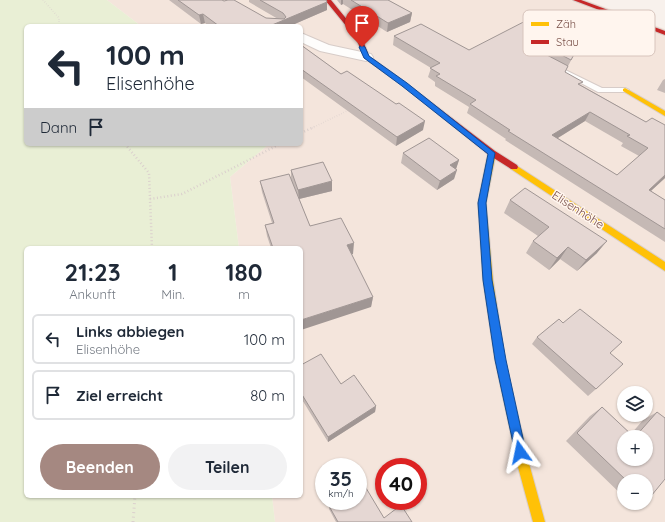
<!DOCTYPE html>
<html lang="de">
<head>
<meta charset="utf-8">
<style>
  body { margin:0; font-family:Quicksand,sans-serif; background:#f2f2f3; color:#1f2937; height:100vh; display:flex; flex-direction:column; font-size:15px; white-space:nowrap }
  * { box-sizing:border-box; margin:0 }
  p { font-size:13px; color:#747a83 }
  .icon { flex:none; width:22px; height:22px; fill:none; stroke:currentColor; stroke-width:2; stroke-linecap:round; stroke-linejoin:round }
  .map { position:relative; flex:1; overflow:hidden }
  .details { position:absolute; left:24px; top:246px; width:279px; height:252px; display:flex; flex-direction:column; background:#fff; border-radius:6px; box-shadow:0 1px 3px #0004 }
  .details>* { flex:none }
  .guide { position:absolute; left:24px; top:24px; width:279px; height:122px; border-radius:6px; box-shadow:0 1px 3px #0004; background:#fff; color:#1f2937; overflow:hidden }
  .tools { position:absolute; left:617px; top:386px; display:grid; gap:8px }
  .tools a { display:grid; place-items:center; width:36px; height:36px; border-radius:50%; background:#fff; box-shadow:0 1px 3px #0004; font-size:20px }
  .speed { position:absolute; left:315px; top:458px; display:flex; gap:8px; font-size:20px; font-weight:700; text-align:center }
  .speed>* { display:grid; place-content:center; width:52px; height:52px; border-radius:50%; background:#fff; box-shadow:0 1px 3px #0004; line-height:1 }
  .speed small { font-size:10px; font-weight:400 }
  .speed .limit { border:6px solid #d22; background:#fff; color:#111 }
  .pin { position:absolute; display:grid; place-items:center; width:34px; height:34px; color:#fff; margin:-41px -17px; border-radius:50% 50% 50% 0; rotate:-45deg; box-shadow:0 0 4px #0007 }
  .pin .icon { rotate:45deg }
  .me { position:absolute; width:44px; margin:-22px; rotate:348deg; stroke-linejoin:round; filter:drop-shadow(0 0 3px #0008) }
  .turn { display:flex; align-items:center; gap:14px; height:84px; padding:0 16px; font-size:18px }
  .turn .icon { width:52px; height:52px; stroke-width:2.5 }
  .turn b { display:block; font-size:28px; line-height:34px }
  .then { display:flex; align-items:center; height:38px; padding:0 16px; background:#0003; gap:8px; font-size:15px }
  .eta { display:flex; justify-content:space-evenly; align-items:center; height:68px; text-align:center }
  .eta b { font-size:24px; font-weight:700; line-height:28px }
  .action { display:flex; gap:8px; margin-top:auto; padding:8px 16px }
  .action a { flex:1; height:46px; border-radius:24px; background:#a58881; color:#fff; font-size:16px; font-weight:700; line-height:46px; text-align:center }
  .action a+a { background:#f2f2f3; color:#1f2937 }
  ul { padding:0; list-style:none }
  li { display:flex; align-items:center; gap:12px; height:50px; margin:0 8px 6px; padding:0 8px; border:2px solid #e0e1e3; border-radius:6px }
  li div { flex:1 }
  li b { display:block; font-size:15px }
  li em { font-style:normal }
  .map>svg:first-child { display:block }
</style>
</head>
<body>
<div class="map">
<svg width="665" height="522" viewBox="0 0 665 522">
  <rect width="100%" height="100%" fill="#f8f1ec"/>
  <path fill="#f4e5dc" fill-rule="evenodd" d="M107,0h479l79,29v493h-390l-3,-26h29v-248h-62l-9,-71 39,-33h32v-118h-160zM624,393h22v22h-22zM624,437h22v22h-22zM324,467h34v34h-34zM384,467h34v34h-34zM624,481h22v22h-22z"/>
  <path fill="#e9efd5" d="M0,0h107l34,26h-115v118h243l-39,33 9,71h-213v248h246l3,26h-275z"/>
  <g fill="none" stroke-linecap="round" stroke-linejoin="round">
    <g stroke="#d7ccc8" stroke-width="2">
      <path id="lane" d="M553,64l49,24h23l4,2 -4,2h-27l-47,-25 -1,-1z"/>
    </g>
    <g stroke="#d7ccc8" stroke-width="2">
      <path id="street" d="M301,33l28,12 42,9 2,3 -2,3 -5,1 -46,-10 -19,-9z"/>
    </g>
    <g stroke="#d9cec9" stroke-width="2">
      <path id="slow" d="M625,88l40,23v5l-42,-25v-2z
        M492,150l4,3 -10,50 7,77 12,80 25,107 15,55h-12l-15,-55 -23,-107 -12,-80 -5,-77 10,-50z
        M514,164l151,98v9l-154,-102 -1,-2z"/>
    </g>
    <g stroke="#d9cec9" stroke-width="2">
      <path id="jam" d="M325,0h6l31,38 7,18 37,27 89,68 22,14 1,2 -1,2h-6l-22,-14 -87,-70 -38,-27 -8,-20z
        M573,0h8l84,31v4z"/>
    </g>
    <path stroke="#dbd0cd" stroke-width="1.5" stroke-dasharray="0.5 2" stroke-linecap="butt" d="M43,0l16,18v8
      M312,128l37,-18"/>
    <path stroke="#dbd0cd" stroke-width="2.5" stroke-dasharray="1 2.5" stroke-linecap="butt" d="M301,133l13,-6
      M125,144l24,29 3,75
      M150,199l32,-5 98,-50"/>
    <path stroke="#dbd0cd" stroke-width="3" stroke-dasharray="1 3.5" stroke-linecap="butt" d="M133,522l2,-26"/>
    <use href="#lane" fill="#fefdfc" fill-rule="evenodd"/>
    <use href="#street" fill="#fefdfc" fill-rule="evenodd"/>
    <use href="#slow" fill="#ffc107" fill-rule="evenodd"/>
    <use href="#jam" fill="#c62828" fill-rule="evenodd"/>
  </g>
  <path fill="#c5b9b5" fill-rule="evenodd" d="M169,0h53l44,18 12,1 -29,-17v-2h77l1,2v8l-37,16h-81l-4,-3 -4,1z
    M337,0h51l24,13 -2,9 -23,10 -44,-28 -2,1z
    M585,34l-5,9 -15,29 16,13 65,37 19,3v53l-14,13 14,9v42l-160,-102 1,-1 -39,-26 2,-6 -34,-21v-4l-7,-5 3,-9 -38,-23 1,-9 75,14zM585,121l38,22 -2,3 18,10 -22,19 -59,-37z
    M301,45l40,29 82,56 -27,16 -95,-69z
    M665,79v14l-8,-3 6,-10z
    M403,153l56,7 -3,9 -2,10 -17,11 -36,-27z
    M291,170l41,21 -33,8 11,27 43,28h-2l22,43 -2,10 -70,-59h-30l-4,-12 -2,-11 7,-2 -10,-31 -2,-11 31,-2z
    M510,200l87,53 -20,18 -17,-12 -11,11 -23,-17 7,-12 5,-5 -34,-23z
    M563,323l47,30 -14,36 -8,7 -56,-52 5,-7z
    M301,365l40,19 35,22 -1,6 -47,30 -27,-44z
    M602,407l29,27 12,-14 14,-8 -10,89h-1v-20h-22v16l-58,-56 24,-25z
    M630,503h10l-8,3z
    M329,506l55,12 28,4h-76l-7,-13z"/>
  <path fill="#a09694" d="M341,0h2v4l-2,1z
    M327,2v8l-37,16h-18v-1z
    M412,13l-2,9 -23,10 1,-9z
    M203,14l2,9 -4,1 -2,-9z
    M548,48l-3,10 -2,-6z
    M590,112l-5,9 -37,23 4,-9z
    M425,121l-2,9 -27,16 1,-9z
    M459,160l-3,9 -8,5 2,-9z
    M457,170l-3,9 -17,11 3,-9z
    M665,175v3l-23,21 7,-9z
    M332,181v10l-33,8 -1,-9z
    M607,241l-10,12 -20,18 9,-11z
    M354,243l-1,11 -6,2v-11z
    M568,247l-8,12 -11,11 8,-12z
    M373,297l-2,10 -70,23v-10z
    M376,406l-1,6 -47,30v-5z"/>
  <path fill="#e5d7d3" stroke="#a09694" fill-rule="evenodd" d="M178,0h44l2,1 4,-1h6l32,18 18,1 2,-2 -3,-4 -23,-13h66l1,2 -55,23 2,1h-55l-16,-12 -4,1z
    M351,0h37l24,13 -24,10z
    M541,13l44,21 -14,26 -23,-12 -5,4 2,2 23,12 -3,6 18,10 -5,2 68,38 6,-4 13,7v50l-16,15 16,10v29l-157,-98 2,-1 -40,-26 6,-4 -40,-24 4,-2 -10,-6 10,-5 -46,-27 27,-12 48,26zM590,112l40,23 -3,1 21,12 -31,27 -65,-40z
    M301,45l40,29 6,-3 49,33 3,-1 26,18 -28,16 -96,-68z
    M429,138l30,22 -9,5 7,5 -17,11 -37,-28z
    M323,162l9,19 -34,9 -7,-20z
    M289,174l21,52 31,-8 13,25 -7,2 26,52 -72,23v-72h-28l-8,-23 9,-2 -14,-42z
    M525,188l82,53 -21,19 -18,-13 -11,11 -24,-17 16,-14 -39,-27z
    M580,309l42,33 -12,11 13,11 -27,25 -59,-52 22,-18 4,4z
    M321,354l20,30 13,-9 22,31 -48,31 -27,-44v-28z
    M602,407l32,30h-10v22h22v-22h-11l22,-25 8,6v61l-18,22 -1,-1v-19h-19l-50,-48z
    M363,483l21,35 17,-13 11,17h-74l-9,-16 7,-5h22v-15z"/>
  <path fill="#1a73e8" stroke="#114b97" d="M362,45l3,2 4,9 38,27 88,70 -9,50 6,77 14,80 20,92 -1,4 -5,2 -4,-2 -1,-4 -20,-92 -12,-80 -5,-77 10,-49 -86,-68 -38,-28 -5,-11z"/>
  <g text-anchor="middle" stroke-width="3" stroke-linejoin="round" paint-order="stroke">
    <g font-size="12" fill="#795048" stroke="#fff5ee">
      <text transform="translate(578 210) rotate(33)" y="4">Elisenhöhe</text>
    </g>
  </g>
  <rect x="523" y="10" width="132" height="46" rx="6" fill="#fff5ee" stroke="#d7c4bc" stroke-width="1"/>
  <rect x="531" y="22" width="18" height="4" fill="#ffc107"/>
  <rect x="531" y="40" width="18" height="4" fill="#c62828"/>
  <g font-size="11" fill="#795048">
    <text x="556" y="28">Zäh</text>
    <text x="556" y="46">Stau</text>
  </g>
</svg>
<div class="tools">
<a><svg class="icon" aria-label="layers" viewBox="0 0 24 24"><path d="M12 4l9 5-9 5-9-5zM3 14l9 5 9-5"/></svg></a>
<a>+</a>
<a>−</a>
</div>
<div class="speed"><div>35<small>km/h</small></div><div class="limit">40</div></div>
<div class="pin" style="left:362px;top:47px;background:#d93025"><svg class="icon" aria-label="arrive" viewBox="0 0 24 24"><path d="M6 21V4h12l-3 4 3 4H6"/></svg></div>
<svg class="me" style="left:520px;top:452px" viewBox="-20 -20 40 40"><path d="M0-17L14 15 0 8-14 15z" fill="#1a73e8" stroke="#fff" stroke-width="4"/></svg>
<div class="guide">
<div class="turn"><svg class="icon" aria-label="left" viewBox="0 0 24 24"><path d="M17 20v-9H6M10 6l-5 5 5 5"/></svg><div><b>100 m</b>Elisenhöhe</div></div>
<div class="then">Dann<svg class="icon" aria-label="arrive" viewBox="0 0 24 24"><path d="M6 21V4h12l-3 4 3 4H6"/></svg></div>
</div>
<section class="details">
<div class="eta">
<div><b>21:23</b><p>Ankunft</p></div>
<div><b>1</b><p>Min.</p></div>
<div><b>180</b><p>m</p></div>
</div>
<ul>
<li><svg class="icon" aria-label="left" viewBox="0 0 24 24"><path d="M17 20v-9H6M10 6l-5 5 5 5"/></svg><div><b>Links abbiegen</b><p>Elisenhöhe</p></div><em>100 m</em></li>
<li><svg class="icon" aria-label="arrive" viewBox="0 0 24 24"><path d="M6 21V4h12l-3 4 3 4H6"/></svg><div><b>Ziel erreicht</b></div><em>80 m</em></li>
</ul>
<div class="action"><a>Beenden</a><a>Teilen</a></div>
</section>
</div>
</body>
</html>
